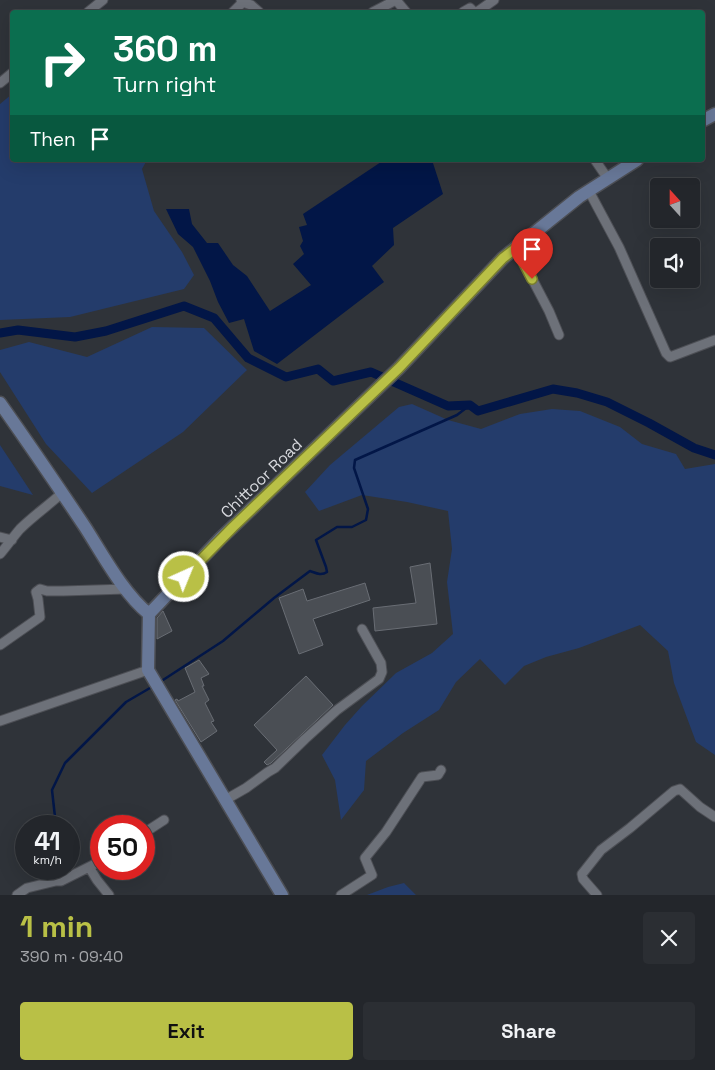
<!DOCTYPE html>
<html lang="en">
<head>
<meta charset="utf-8">
<style>
  body { margin:0; font-family:"Space Grotesk",sans-serif; background:#2b2e33; color:#f1f3f6; height:100vh; display:flex; flex-direction:column; font-size:19px; white-space:nowrap }
  * { box-sizing:border-box; margin:0 }
  p { font-size:16px; color:#a3a5a9 }
  .icon { flex:none; width:28px; height:28px; fill:none; stroke:currentColor; stroke-width:2; stroke-linecap:round; stroke-linejoin:round }
  .map { position:relative; height:895px; overflow:hidden }
  .side { display:flex; flex-direction:column; background:#23262b; flex:1 }
  .side>* { flex:none }
  .hud { position:absolute; left:10px; top:10px; width:695px; height:152px; border-radius:5px; box-shadow:0 5px 20px #0002,0 0 0 1px #404347; background:#0b6e4f; color:#fff; overflow:hidden }
  .needle { width:32px; rotate:339deg }
  .fabs { position:absolute; left:650px; top:178px; display:grid; gap:10px }
  .fabs a { display:grid; place-items:center; width:50px; height:50px; border-radius:5px; background:#23262b; box-shadow:0 5px 20px #0002,0 0 0 1px #404347; font-size:25px }
  .speed { position:absolute; left:15px; top:815px; display:flex; gap:10px; font-size:25px; font-weight:700; text-align:center }
  .speed>* { display:grid; place-content:center; width:65px; height:65px; border-radius:50%; background:#23262b; box-shadow:0 5px 20px #0002,0 0 0 1px #404347; line-height:1 }
  .speed small { font-size:12px; font-weight:400 }
  .speed .limit { border:8px solid #d22; background:#fff; color:#111 }
  .pin { position:absolute; display:grid; place-items:center; width:42px; height:42px; color:#fff; margin:-51px -21px; border-radius:50% 50% 50% 0; rotate:-45deg; box-shadow:0 0 5px #0007 }
  .pin .icon { rotate:45deg }
  .me { position:absolute; width:55px; margin:-28px; rotate:44deg; stroke-linejoin:round; filter:drop-shadow(0 0 4px #0008) }
  .turn { display:flex; align-items:center; gap:18px; height:105px; padding:0 20px; font-size:22px }
  .turn .icon { width:65px; height:65px; stroke-width:2.5 }
  .turn b { display:block; font-size:35px; line-height:42px }
  .then { display:flex; align-items:center; height:48px; padding:0 20px; background:#0003; gap:10px; font-size:19px }
  .round { display:grid; place-items:center; flex:none; width:52px; height:52px; border-radius:5px; background:#2b2e33 }
  .summary { display:flex; align-items:center; justify-content:space-between; height:85px; padding:0 20px }
  h1 { font-size:30px; font-weight:700; line-height:38px; color:#b9c046 }
  .action { display:flex; gap:10px; margin-top:auto; padding:10px 20px }
  .action a { flex:1; height:58px; border-radius:5px; background:#b9c046; color:#111; font-size:20px; font-weight:700; line-height:58px; text-align:center }
  .action a+a { background:#2b2e33; color:#f1f3f6 }
  .map>svg:first-child { display:block }
</style>
</head>
<body>
<div class="map">
<svg width="715" height="895" viewBox="0 0 715 895">
  <rect width="100%" height="100%" fill="#2f3339"/>
  <path fill="#243c6b" d="M12,94v66h135l-5,9 12,42 28,41 12,23 -10,14 -114,28 -70,3v-216z
    M152,327l52,1 43,42 -64,62 -91,61 -46,-49 -46,-72v-22l29,-8 58,15z
    M412,404l36,16 33,9 39,-15 32,-5 28,2 40,16 22,17 34,10 9,15 30,-5v291l-19,-13 -22,-59 -6,-32 -28,-26 -61,23 -33,9 -22,9 -19,19 -25,-26 -24,23 -17,28 -36,23 -37,28 -2,29 -23,30 -6,-40 -13,-25 23,-30 17,-19 34,-33 36,-20 21,-19 -6,-52 5,-33 -4,-38 -41,-9 -45,-7 -43,16 -14,-19 25,-27 69,-58z
    M0,445l33,50 -33,-9z
    M404,883l12,12h-49l21,-8z"/>
  <path fill="#021647" d="M384,160h48l11,34 -50,34 1,17 -22,21 12,16 -107,82 -23,-13 -10,-32 -15,4 -11,-21 -8,-21 -17,-34 -15,-13 -12,-25h23l3,15 15,19h11l15,22 14,11 23,35 41,-26 -18,-21 11,-10 -4,-8 3,-5 -4,-14 8,-2 -4,-11z"/>
  <g fill="none" stroke-linecap="round" stroke-linejoin="round">
    <path stroke="#021647" stroke-width="2.5" d="M163,680l60,-39 51,-43 36,-27c6,2 11,5 17,1l-1,-5 -10,-27 21,-13h15l14,-7 2,-11 -14,-41 1,-8 102,-45 13,-10
      M55,817l-3,-27 13,-27 61,-61 24,-14"/>
    <path stroke="#021647" stroke-width="9" d="M0,333l18,-3 57,7 31,-6 78,-25 30,12 34,40 38,19 32,-8 15,12 38,-9 77,34 22,-1 8,6 75,-22 24,4 30,9 42,21 45,25 21,7"/>
  </g>
  <path fill="#4a4e54" stroke="#696d74" d="M430,563l7,61 -62,7 -2,-23 43,-5 -6,-36z
    M365,583l5,17 -57,19 10,26 -24,9 -20,-56 24,-9 4,12z
    M163,611l9,20 -15,8v-21z
    M199,660l10,14 -8,4 3,8h-2l7,14 -4,3 9,18 -3,1 6,9 -16,11 -26,-42 2,-1 1,2 17,-9 -10,-24z
    M306,676l27,29 -62,58 -4,2 -3,-3 13,-12 -23,-25z"/>
  <g fill="none" stroke-linecap="round" stroke-linejoin="round">
    <g stroke="#4d4f55" stroke-width="11">
      <path id="minor" d="M241,0l2,2 8,3 8,7
        M88,12l15,-12
        M233,12l10,-10
        M373,12l23,-12 10,12
        M463,12l7,-4 4,4
        M477,12l17,-12
        M0,83l12,-10
        M595,160l13,19
        M589,191l30,56 47,106 4,4 45,-17
        M516,248l33,63 10,24
        M0,537l12,3
        M0,554c7,-8 13,-17 20,-25 13,-13 29,-24 42,-36
        M0,645l40,-28 -2,-18 -2,-7 4,-3 7,2h16l63,-2
        M0,721l148,-51
        M225,800l21,-12 22,-16 7,-4 30,-29 32,-29 42,-31 3,-7 -1,-9 -19,-34
        M144,833l20,-13
        M89,867l8,13 12,15
        M17,895l10,-7 29,-7h5l40,-20
        M341,895l31,-20 -7,-17 21,-26 36,-55 16,-2 3,-5
        M597,895l-14,-16 -1,-5 19,-24 29,-22 44,-37 6,-2 20,18 15,10"/>
    </g>
    <g stroke="#4d4f55" stroke-width="15">
      <path id="secondary" d="M702,121l13,-7
        M0,403c29,41 57,82 85,124 18,28 38,66 64,87
        M282,895l-134,-225 1,-56 71,-75 179,-171 104,-110 76,-61 58,-37"/>
    </g>
    <use href="#minor" stroke="#6d7179" stroke-width="9"/>
    <use href="#secondary" stroke="#687898" stroke-width="12"/>
  </g>
  <g fill="none" stroke-linecap="round" stroke-linejoin="round">
    <g stroke="#787d2e" stroke-width="12">
      <path id="route" d="M184,577l49,-50 166,-159 104,-110 13,-10 16,31"/>
    </g>
    <use href="#route" stroke="#b9c046" stroke-width="9"/>
  </g>
  <g text-anchor="middle" stroke-width="4" stroke-linejoin="round" paint-order="stroke">
    <g font-size="16" fill="#d7d9de" stroke="#2f3339">
      <text transform="translate(261 478) rotate(-44)" y="6">Chittoor Road</text>
    </g>
  </g>
</svg>
<div class="fabs">
<a><svg class="needle" viewBox="-14 -14 28 28"><path d="M0-13l5 13h-10z" fill="#e53935"/><path d="M0 13l5-13h-10z" fill="#a3a5a9"/></svg></a>
<a><svg class="icon" aria-label="sound" viewBox="0 0 24 24"><path d="M4 9h4l5-4v14l-5-4H4zM17 9q2 3 0 6"/></svg></a>
</div>
<div class="speed"><div>41<small>km/h</small></div><div class="limit">50</div></div>
<div class="pin" style="left:532px;top:279px;background:#d93025"><svg class="icon" aria-label="arrive" viewBox="0 0 24 24"><path d="M6 21V4h12l-3 4 3 4H6"/></svg></div>
<svg class="me" style="left:184px;top:577px" viewBox="-20 -20 40 40"><circle r="17" fill="#b9c046" stroke="#fff" stroke-width="3"/><path d="M0-11L8 9 0 5-8 9z" fill="#fff"/></svg>
<div class="hud">
<div class="turn"><svg class="icon" aria-label="right" viewBox="0 0 24 24"><path d="M7 20v-9h11M14 6l5 5-5 5"/></svg><div><b>360 m</b>Turn right</div></div>
<div class="then">Then<svg class="icon" aria-label="arrive" viewBox="0 0 24 24"><path d="M6 21V4h12l-3 4 3 4H6"/></svg></div>
</div>
</div>
<section class="side">
<div class="summary"><div><h1>1 min</h1><p>390 m · 09:40</p></div><a class="round"><svg class="icon" aria-label="close" viewBox="0 0 24 24"><path d="M6 6l12 12M18 6L6 18"/></svg></a></div>
<div class="action"><a>Exit</a><a>Share</a></div>
</section>
</body>
</html>
